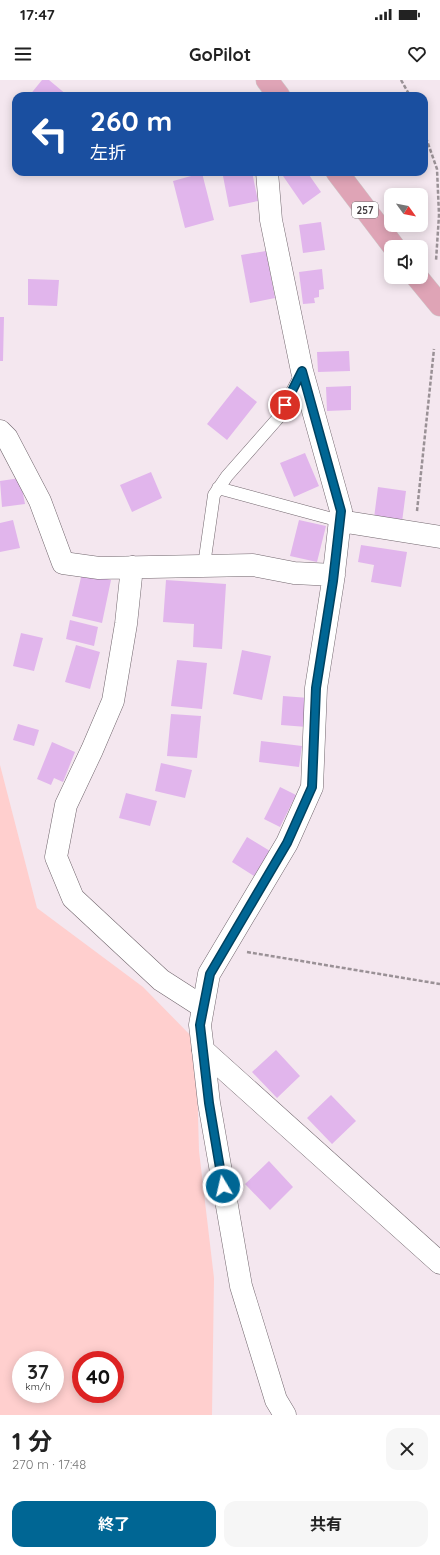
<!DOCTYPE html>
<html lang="ja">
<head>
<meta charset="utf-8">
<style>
  body { margin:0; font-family:Quicksand,"Noto Sans JP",sans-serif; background:#f6f6f6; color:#222; height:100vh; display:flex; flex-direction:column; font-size:15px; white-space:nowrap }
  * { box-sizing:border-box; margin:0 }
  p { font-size:13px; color:#767676 }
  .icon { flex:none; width:22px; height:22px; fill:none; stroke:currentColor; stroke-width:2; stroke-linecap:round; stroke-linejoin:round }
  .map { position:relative; height:1335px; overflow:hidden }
  .panel { display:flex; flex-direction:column; background:#fff; flex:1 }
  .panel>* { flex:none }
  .hud { position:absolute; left:12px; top:12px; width:416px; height:84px; border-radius:12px; box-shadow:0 2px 10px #0003; background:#1a4fa0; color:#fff; overflow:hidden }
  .needle { width:26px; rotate:123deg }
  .fabs { position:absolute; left:384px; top:108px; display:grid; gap:8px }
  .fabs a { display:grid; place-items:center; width:44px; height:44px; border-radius:8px; background:#fff; box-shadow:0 2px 10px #0003; font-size:20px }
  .speed { position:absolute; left:12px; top:1271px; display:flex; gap:8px; font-size:20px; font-weight:700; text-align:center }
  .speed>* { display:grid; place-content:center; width:52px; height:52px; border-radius:50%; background:#fff; box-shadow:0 2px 10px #0003; line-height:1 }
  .speed small { font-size:10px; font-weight:400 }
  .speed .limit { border:6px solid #d22; background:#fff; color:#111 }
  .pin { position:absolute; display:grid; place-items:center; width:34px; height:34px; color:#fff; margin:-17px; border:2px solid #fff; border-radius:50%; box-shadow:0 1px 4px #0007 }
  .me { position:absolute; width:44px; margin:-22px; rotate:351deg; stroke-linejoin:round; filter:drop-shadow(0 0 3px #0008) }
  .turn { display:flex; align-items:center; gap:14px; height:84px; padding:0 12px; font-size:18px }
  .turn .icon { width:52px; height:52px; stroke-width:2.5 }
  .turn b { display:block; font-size:28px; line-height:34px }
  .round { display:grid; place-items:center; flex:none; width:42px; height:42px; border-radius:12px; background:#f6f6f6 }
  .headline { display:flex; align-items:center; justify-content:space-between; height:68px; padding:0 12px }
  h1 { font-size:24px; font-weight:700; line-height:30px }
  .button { display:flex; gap:8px; margin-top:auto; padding:8px 12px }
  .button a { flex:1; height:46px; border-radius:12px; background:#006694; color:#fff; font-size:16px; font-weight:700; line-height:46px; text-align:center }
  .button a+a { background:#f6f6f6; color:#222 }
  .status { display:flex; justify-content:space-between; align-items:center; height:28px; padding:0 20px; background:#fff; direction:ltr }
  .status svg { height:11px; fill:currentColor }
  header { display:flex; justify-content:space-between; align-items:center; height:52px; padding:0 12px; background:#fff; font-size:18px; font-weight:700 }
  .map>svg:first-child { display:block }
</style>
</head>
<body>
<div class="status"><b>17:47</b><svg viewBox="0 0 49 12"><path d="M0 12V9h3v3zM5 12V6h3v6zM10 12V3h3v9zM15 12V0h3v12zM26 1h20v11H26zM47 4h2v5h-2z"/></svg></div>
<header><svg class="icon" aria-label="menu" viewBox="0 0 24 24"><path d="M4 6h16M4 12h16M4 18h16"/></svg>GoPilot<svg class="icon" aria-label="heart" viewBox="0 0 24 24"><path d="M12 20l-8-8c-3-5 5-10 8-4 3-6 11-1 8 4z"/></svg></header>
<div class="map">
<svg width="440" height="1335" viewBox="0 0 440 1335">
  <rect width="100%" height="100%" fill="#f4e7ef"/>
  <path fill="#ffcfce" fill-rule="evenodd" d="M0,685l37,143 106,79 53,54 3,110 15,127 -2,137h-212zM21,1280h34v34h-34zM81,1280h34v34h-34z"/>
  <path fill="#e1b5ec" d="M42,0h7l18,15 -38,1z
    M238,92h14l6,29 -29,6 -6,-31z
    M282,92h25l14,20 -18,13 -22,-32z
    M202,93l12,47 -29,8 -12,-47z
    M321,142l4,28 -22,3 -4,-28z
    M266,171l9,47 -25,5 -9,-48z
    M322,189l2,20 -5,1v7l-5,1 1,5 -12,1 -4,-32z
    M28,199l31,1 -2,26 -29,-1z
    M0,237h4l-1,44h-3z
    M349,271l1,20 -32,1 -1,-20z
    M237,306l20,16 -30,38 -20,-16z
    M351,306v24l-24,1 -1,-24z
    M305,373l14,33 -25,11 -14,-34z
    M151,392l11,26 -30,14 -12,-27z
    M20,398l5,26 -23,3 -2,-26z
    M378,407l28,4 -4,31 -28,-4z
    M13,440l7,28 -20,4v-29z
    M299,440l27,6 -9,36 -27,-6z
    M361,465l46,7 -6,35 -30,-5 3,-17 -16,-3z
    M82,493l29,7 -9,43 -30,-7z
    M166,500l60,4 -4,65 -29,-2 1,-23 -31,-2z
    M70,540l28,7 -4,19 -28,-7z
    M21,553l22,5 -9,33 -21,-5z
    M76,565l24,7 -10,37 -25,-7z
    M242,570l29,6 -9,44 -29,-6z
    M177,580l30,3 -5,46 -31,-3z
    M283,616l26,2 -2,29 -26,-2z
    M171,634l30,2 -4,42 -30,-2z
    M18,644l21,6 -5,16 -21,-6z
    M261,661l41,5 -3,21 -40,-5z
    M52,662l23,10 -12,30 -9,-4 -3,7 -14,-6z
    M161,683l31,7 -7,28 -30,-7z
    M280,707l16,8 -16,32 -16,-8z
    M126,713l31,8 -7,25 -31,-8z
    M247,757l23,14 -16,25 -22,-14z
    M276,970l24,26 -23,22 -25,-26z
    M331,1015l25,26 -24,23 -25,-26z
    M269,1081l24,26 -23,23 -25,-26z"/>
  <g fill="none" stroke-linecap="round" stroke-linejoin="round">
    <g stroke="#72676e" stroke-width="13">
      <path id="service" d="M218,408l122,33
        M204,485l10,-70 13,-19 52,-59 23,-45"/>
    </g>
    <g stroke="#72676e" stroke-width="23">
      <path id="minor" d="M267,92l4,48 31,151 39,140 -8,70 -17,107 -4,99 -25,56 -78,131 -9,51 3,25 237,213
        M0,351l7,7 33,63 23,62 36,5 154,-3 41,8 40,2
        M340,441l100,16
        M132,487l-6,57 -13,77 -21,49 -26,55 -10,52 17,41 88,82 42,27"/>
    </g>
    <g stroke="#72676e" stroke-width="23">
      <path id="tertiary" d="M203,970l6,53 32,183 35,114 9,15"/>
    </g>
    <g stroke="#cdcccc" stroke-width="23">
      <path id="trunk" d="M267,0l12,16
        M337,92l57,75
        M417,197l23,28"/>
    </g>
    <path stroke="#9a9196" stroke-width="2.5" stroke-dasharray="4 2" stroke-linecap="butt" d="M401,0l9,16
      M424,52l13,37 2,46 -3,46
      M417,431l17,-162
      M247,872l193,32"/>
    <use href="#service" stroke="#fff" stroke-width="12"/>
    <use href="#minor" stroke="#fff" stroke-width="22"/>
    <use href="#tertiary" stroke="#fff" stroke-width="22"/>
    <use href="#trunk" stroke="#dfa4b6" stroke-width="22"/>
  </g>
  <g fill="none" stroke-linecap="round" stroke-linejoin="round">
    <g stroke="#004260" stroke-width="10">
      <path id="route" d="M223,1106l-14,-83 -9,-78 10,-51 77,-131 25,-56 4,-99 17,-107 8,-70 -39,-140 -17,34"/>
    </g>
    <use href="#route" stroke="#006694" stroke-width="7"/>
  </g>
  <g text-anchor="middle" stroke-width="3" stroke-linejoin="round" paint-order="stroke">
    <rect fill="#fff" stroke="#787476" stroke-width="1" x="352" y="122" width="26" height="16" rx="3"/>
    <g font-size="10" font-weight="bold" fill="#3e393c">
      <text x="365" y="134">257</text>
    </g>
  </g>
</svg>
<div class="fabs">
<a><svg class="needle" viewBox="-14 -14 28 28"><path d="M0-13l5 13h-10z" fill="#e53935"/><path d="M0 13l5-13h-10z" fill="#767676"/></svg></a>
<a><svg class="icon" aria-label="sound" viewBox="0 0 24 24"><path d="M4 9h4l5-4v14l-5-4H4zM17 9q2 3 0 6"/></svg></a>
</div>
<div class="speed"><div>37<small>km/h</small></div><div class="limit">40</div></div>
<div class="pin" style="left:285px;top:325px;background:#d93025"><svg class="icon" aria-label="arrive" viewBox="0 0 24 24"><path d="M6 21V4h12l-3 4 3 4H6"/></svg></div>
<svg class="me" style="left:223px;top:1106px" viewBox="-20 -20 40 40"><circle r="17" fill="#006694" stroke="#fff" stroke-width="3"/><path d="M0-11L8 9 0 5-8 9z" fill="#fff"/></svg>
<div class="hud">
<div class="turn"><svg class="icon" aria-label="left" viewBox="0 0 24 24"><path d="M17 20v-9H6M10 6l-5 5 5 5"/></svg><div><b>260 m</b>左折</div></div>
</div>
</div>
<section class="panel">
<div class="headline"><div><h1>1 分</h1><p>270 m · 17:48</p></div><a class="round"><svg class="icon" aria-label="close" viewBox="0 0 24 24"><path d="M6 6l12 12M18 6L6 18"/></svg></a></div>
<div class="button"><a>終了</a><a>共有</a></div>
</section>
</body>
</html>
